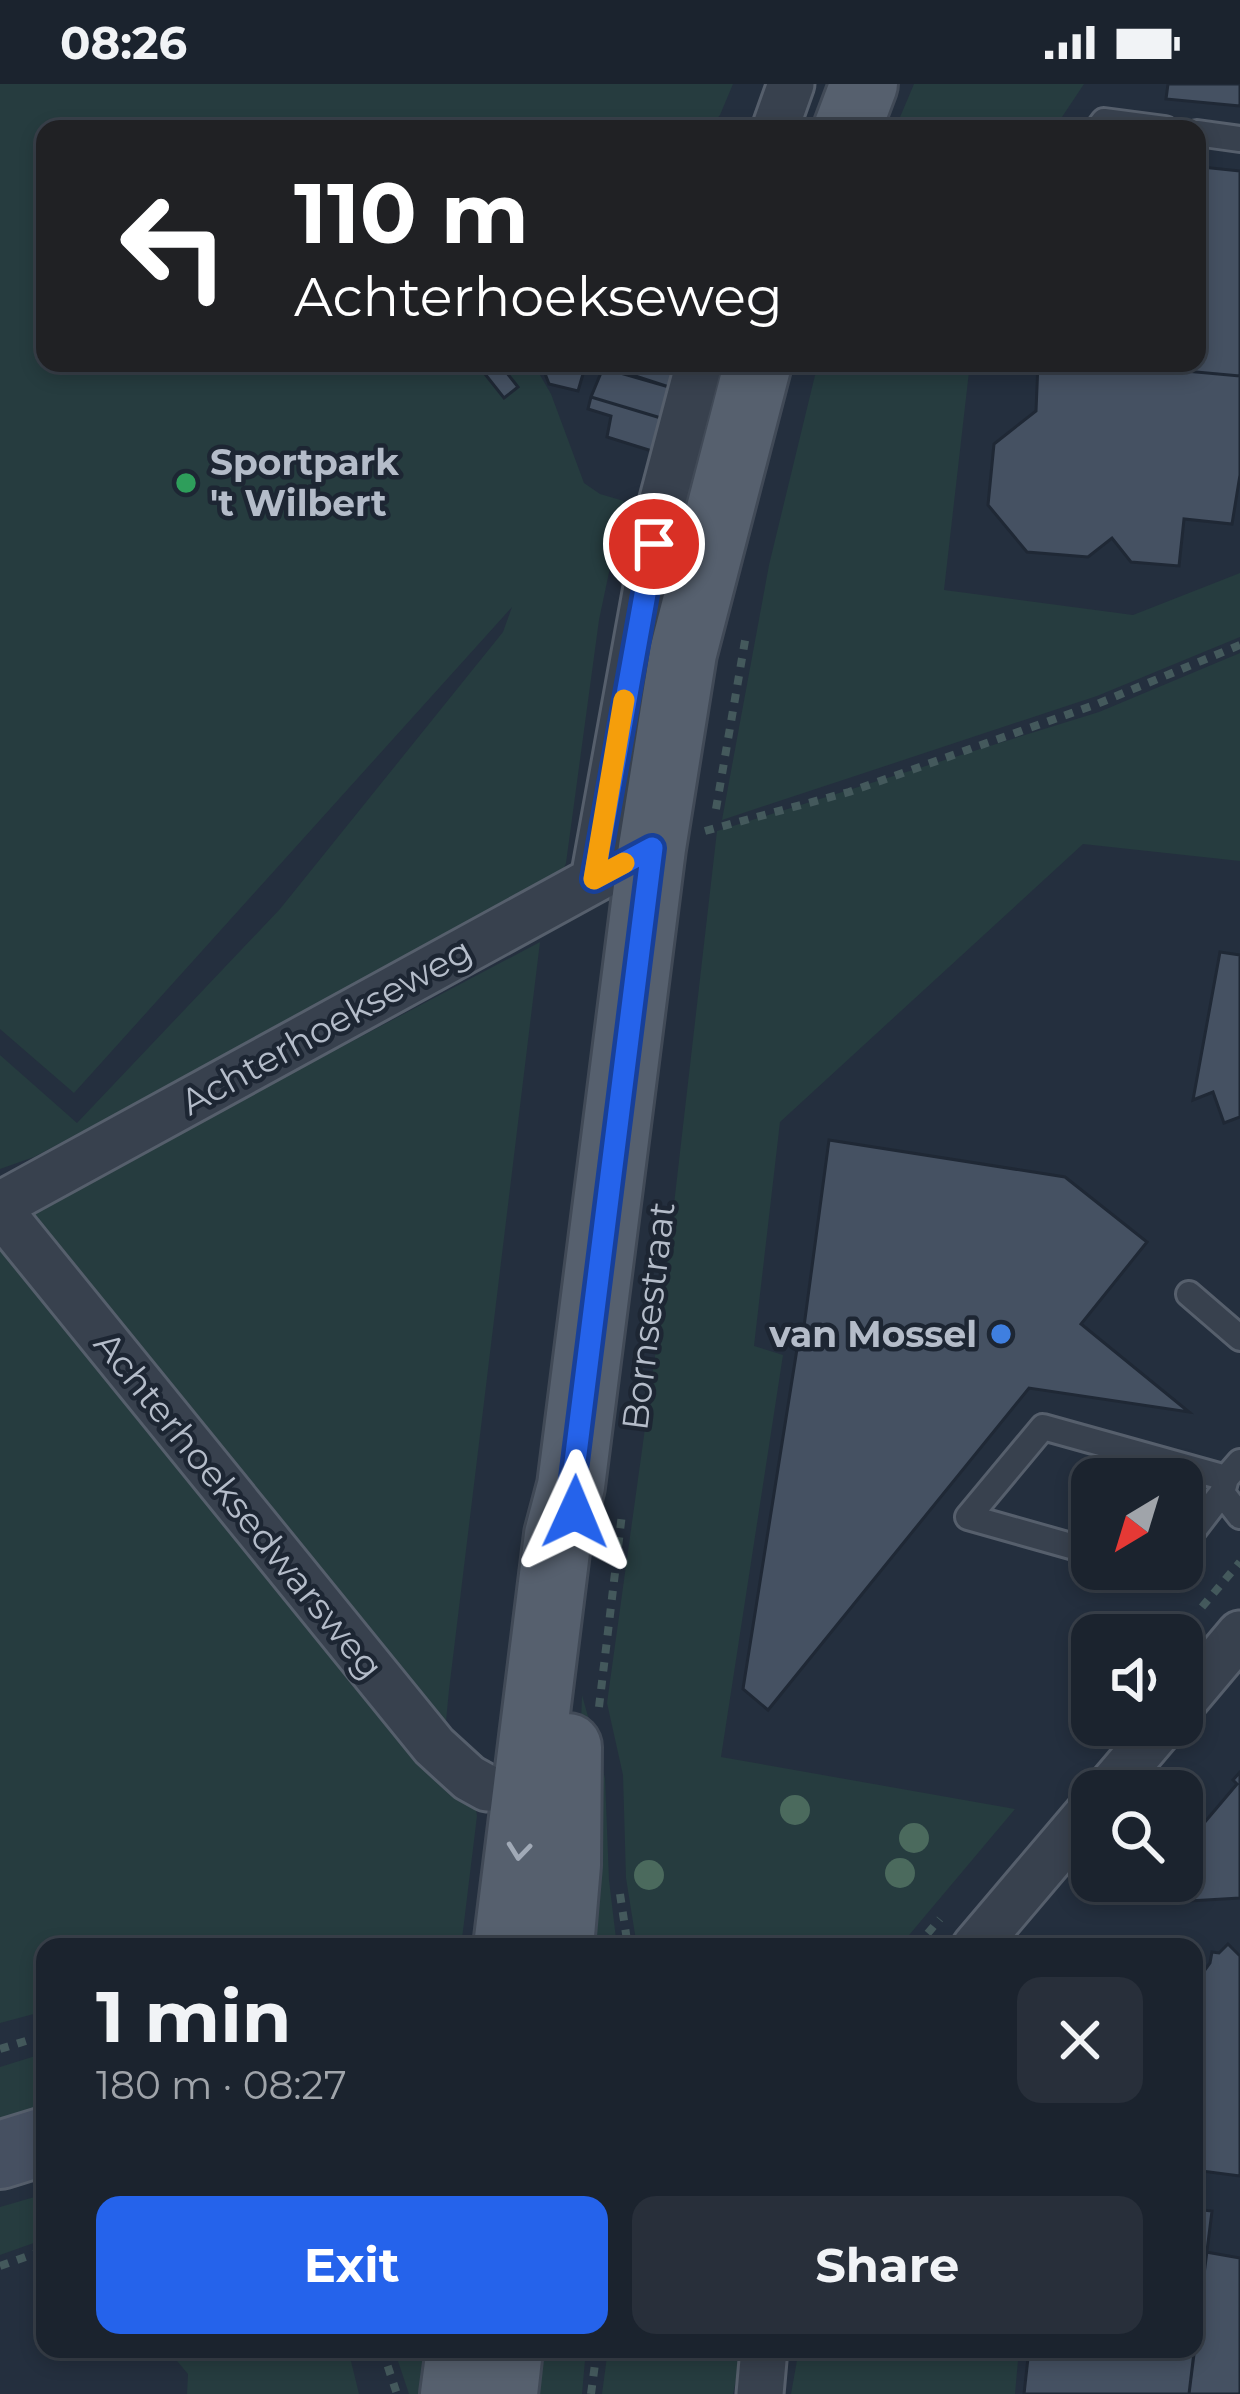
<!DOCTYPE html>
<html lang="en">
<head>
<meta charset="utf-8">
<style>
  body { margin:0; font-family:Montserrat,sans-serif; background:#282f3a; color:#f1f3f6; height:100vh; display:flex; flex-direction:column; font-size:45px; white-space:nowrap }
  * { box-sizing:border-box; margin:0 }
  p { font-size:39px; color:#a0a4aa }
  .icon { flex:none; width:66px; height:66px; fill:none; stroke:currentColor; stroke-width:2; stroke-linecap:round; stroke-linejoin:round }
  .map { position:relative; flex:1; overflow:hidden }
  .details { position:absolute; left:36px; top:1854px; width:1167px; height:420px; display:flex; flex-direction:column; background:#1b232e; border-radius:24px; box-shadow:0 6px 18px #0003,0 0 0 3px #39404a }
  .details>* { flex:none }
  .hud { position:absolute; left:36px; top:36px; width:1170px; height:252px; border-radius:24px; box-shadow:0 6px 18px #0003,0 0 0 3px #39404a; background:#202124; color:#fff; overflow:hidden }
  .needle { width:78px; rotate:218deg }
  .tools { position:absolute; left:1071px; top:1374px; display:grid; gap:24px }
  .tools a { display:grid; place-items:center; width:132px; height:132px; border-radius:24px; background:#1b232e; box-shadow:0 6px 18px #0003,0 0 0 3px #39404a; font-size:60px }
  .pin { position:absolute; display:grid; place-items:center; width:102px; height:102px; color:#fff; margin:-51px; border:6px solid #fff; border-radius:50%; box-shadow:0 3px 12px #0007 }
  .me { position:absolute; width:132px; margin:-66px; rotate:1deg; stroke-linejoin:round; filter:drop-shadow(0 0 9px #0008) }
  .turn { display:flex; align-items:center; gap:42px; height:252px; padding:0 60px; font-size:54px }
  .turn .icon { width:156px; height:156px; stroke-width:2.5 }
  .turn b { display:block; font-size:84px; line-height:102px }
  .round { display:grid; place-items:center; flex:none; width:126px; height:126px; border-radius:24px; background:#282f3a }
  .head { display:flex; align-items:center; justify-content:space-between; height:204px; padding:0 60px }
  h1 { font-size:72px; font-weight:700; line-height:90px }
  .action { display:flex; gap:24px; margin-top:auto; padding:24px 60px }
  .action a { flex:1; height:138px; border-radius:24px; background:#2563eb; color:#fff; font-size:48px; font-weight:700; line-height:138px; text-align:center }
  .action a+a { background:#282f3a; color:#f1f3f6 }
  .status { display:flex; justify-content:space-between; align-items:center; height:84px; padding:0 60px; background:#1b232e; direction:ltr }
  .status svg { height:33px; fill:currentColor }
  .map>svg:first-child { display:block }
</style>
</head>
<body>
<div class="status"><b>08:26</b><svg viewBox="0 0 49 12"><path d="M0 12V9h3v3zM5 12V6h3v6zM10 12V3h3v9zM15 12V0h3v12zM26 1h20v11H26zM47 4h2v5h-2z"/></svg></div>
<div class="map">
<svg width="1240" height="2310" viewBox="0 0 1240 2310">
  <rect width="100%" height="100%" fill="#242f3e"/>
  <path fill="#263c3f" d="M0,0h733l-13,31 -12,14h-663v234h488l18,31 33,89 16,11 24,7 -25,119 -33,243 -6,15 -526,279 -34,12v-114l77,68 203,-214 223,-277 9,-25 -438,486 -74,-64z
    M914,0h170l-30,45h-159z
    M818,279h152l-26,227 189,25 107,-42v64l-143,59 -375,124 47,-255z
    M1240,569v208l-157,-17 -303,278 -26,224 29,9 -62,402 294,52 -116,138h-262l-11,-69 -3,-103 -16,-72 57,-412 53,-460 382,-119z
    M540,858l-91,748 -4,42 -422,-517z
    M0,1160l471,530 6,42 -16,131h-416v64l-45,12z
    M582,1611l23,83 4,102 8,67h-44z
    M45,1969v72l-45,13v-71z
    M45,2110v45l-45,16v-48z
    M167,2265h181l11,45h-172l1,-20z
    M394,2265h52l-5,45h-32z
    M524,2265h62l-4,45h-63z
    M608,2265h135l-10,45h-131z
    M799,2265h220l-4,45h-224z"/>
  <path fill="#455162" stroke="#1f2835" stroke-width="3" d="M1168,0h72v22l-74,-7z
    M1197,68h6l-2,15 39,4v205l-142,-13h99z
    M499,279l19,24 -14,11 -19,-24z
    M541,279l42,11 -5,17 -29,-7z
    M626,279h51l-8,24 -46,-15z
    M1038,279h60l142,13v99l-8,49 -48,-5 -5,47 -48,-4 -19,-24 -24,19 -61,-5 -39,-47 6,-61 42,-33z
    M603,284l66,19 -8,31 -70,-21z
    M591,313l70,21 -9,33 -45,-14 4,-21 -23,-7z
    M1220,868l20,3v162l-16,6 -11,-31 -20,8z
    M829,1056l236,37 82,65 -66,82 108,88 -160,-24 -261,322 -25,-21 54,-340h4z
    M1240,1688v126l-68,4 -11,-9 -1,-12h22v-32l55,-65 -4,-4z
    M1228,1860l12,12v220l-46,-6v-185l16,-22 2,-11 7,1z
    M1194,2125l18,2 -23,183h-165l5,-45h165z
    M1206,2168l34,6v136h-51z"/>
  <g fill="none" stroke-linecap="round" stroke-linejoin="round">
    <g stroke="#565f6c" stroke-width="30">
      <path id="lane" d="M1098,45l6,-8 61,8
        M1197,49l43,6
        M1189,1210l51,44
        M1240,1378l-14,16 -4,15 18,23
        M1182,1461l40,-52
        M1092,1468l-124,-35 75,-90 183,51
        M1155,1485h9"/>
    </g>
    <g stroke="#565f6c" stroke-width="51">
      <path id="street" d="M775,45l16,-45
        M594,795l69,-380 36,-136
        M0,1121l652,-357
        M0,1127l434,535 35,32 18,10
        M1182,1619l58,-69
        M1107,1707l56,-66
        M975,1863l117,-138
        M760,2310l4,-45"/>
    </g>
    <g stroke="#565f6c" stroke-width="72">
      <path id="secondary" d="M0,2071l45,-14"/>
    </g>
    <g stroke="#414a57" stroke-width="72">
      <path id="primary" d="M847,45l17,-45
        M507,1863l51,-412 13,-49 81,-638 31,-195 75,-290
        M560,1863l7,-82 1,-118
        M454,2310l6,-45
        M504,2310l5,-45"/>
    </g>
    <path stroke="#44595c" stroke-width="8" stroke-dasharray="9 9" stroke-linecap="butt" d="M716,725l30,-174
      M705,747l144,-39 248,-88 143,-59
      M1202,1523l38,-45
      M599,1623l23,-193
      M620,1810l8,53
      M916,1863l24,-28
      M0,1965l45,-14
      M0,2182l45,-16
      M382,2265l15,45
      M591,2310l6,-45"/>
    <use href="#lane" stroke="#38414e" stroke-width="24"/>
    <use href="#street" stroke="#38414e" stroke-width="45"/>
    <use href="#secondary" stroke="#465061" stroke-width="66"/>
    <use href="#primary" stroke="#56606e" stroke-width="66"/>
  </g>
  <g fill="#4b6a5d">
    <circle cx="795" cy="1726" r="15"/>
    <circle cx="914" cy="1754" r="15"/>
    <circle cx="900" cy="1789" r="15"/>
    <circle cx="649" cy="1791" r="15"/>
  </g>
  <defs><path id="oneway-chevron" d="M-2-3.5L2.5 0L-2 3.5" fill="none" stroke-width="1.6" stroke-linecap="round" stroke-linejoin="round" transform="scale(3)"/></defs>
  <use stroke="#a1aab7" href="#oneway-chevron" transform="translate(519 1767) rotate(96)"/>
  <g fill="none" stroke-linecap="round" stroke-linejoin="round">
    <g stroke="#184099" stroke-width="30">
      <path id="route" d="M575,1428l-3,-26 80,-638 -58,31 60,-335"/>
    </g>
    <use href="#route" stroke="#2563eb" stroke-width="21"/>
    <path stroke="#f59e0b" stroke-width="21" d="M624,779l-30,16 30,-179"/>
  </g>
  <circle fill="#2e9e5b" stroke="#1d2633" stroke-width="4.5" cx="186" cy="399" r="12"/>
  <circle fill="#3f7fe0" stroke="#1d2633" stroke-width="4.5" cx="1001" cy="1250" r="12"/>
  <g text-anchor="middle" stroke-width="9" stroke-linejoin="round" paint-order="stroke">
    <g font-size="36" font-weight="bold" fill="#b4bcc9" stroke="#1d2633" text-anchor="start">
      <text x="210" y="391">Sportpark<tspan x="210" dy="41">'t Wilbert</tspan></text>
      <text x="977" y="1263" text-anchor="end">van Mossel</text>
    </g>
    <g font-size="36" fill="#b4bcc9" stroke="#1d2633">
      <text transform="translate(326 942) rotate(-29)" y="13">Achterhoekseweg</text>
      <text transform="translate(648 1232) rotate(-83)" y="13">Bornsestraat</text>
      <text transform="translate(239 1421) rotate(51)" y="13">Achterhoeksedwarsweg</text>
    </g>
  </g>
</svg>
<div class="tools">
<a><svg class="needle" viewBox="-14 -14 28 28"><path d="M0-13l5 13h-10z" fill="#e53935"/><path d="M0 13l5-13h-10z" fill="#a0a4aa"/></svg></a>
<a><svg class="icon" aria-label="sound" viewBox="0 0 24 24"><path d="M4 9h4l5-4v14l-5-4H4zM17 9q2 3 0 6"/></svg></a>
<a><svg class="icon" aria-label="search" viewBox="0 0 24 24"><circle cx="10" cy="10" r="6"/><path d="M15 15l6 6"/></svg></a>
</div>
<div class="pin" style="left:654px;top:460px;background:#d93025"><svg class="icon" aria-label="arrive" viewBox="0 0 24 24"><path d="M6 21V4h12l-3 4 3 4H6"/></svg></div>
<svg class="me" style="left:575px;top:1428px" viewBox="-20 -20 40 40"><path d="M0-17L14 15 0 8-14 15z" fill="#2563eb" stroke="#fff" stroke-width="4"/></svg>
<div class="hud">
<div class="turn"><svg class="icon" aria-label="left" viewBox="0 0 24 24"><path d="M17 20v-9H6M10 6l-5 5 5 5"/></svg><div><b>110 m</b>Achterhoekseweg</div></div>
</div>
<section class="details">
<div class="head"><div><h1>1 min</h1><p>180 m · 08:27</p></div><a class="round"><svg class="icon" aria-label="close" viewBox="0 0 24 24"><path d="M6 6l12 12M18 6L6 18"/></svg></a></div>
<div class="action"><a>Exit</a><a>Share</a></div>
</section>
</div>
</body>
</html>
